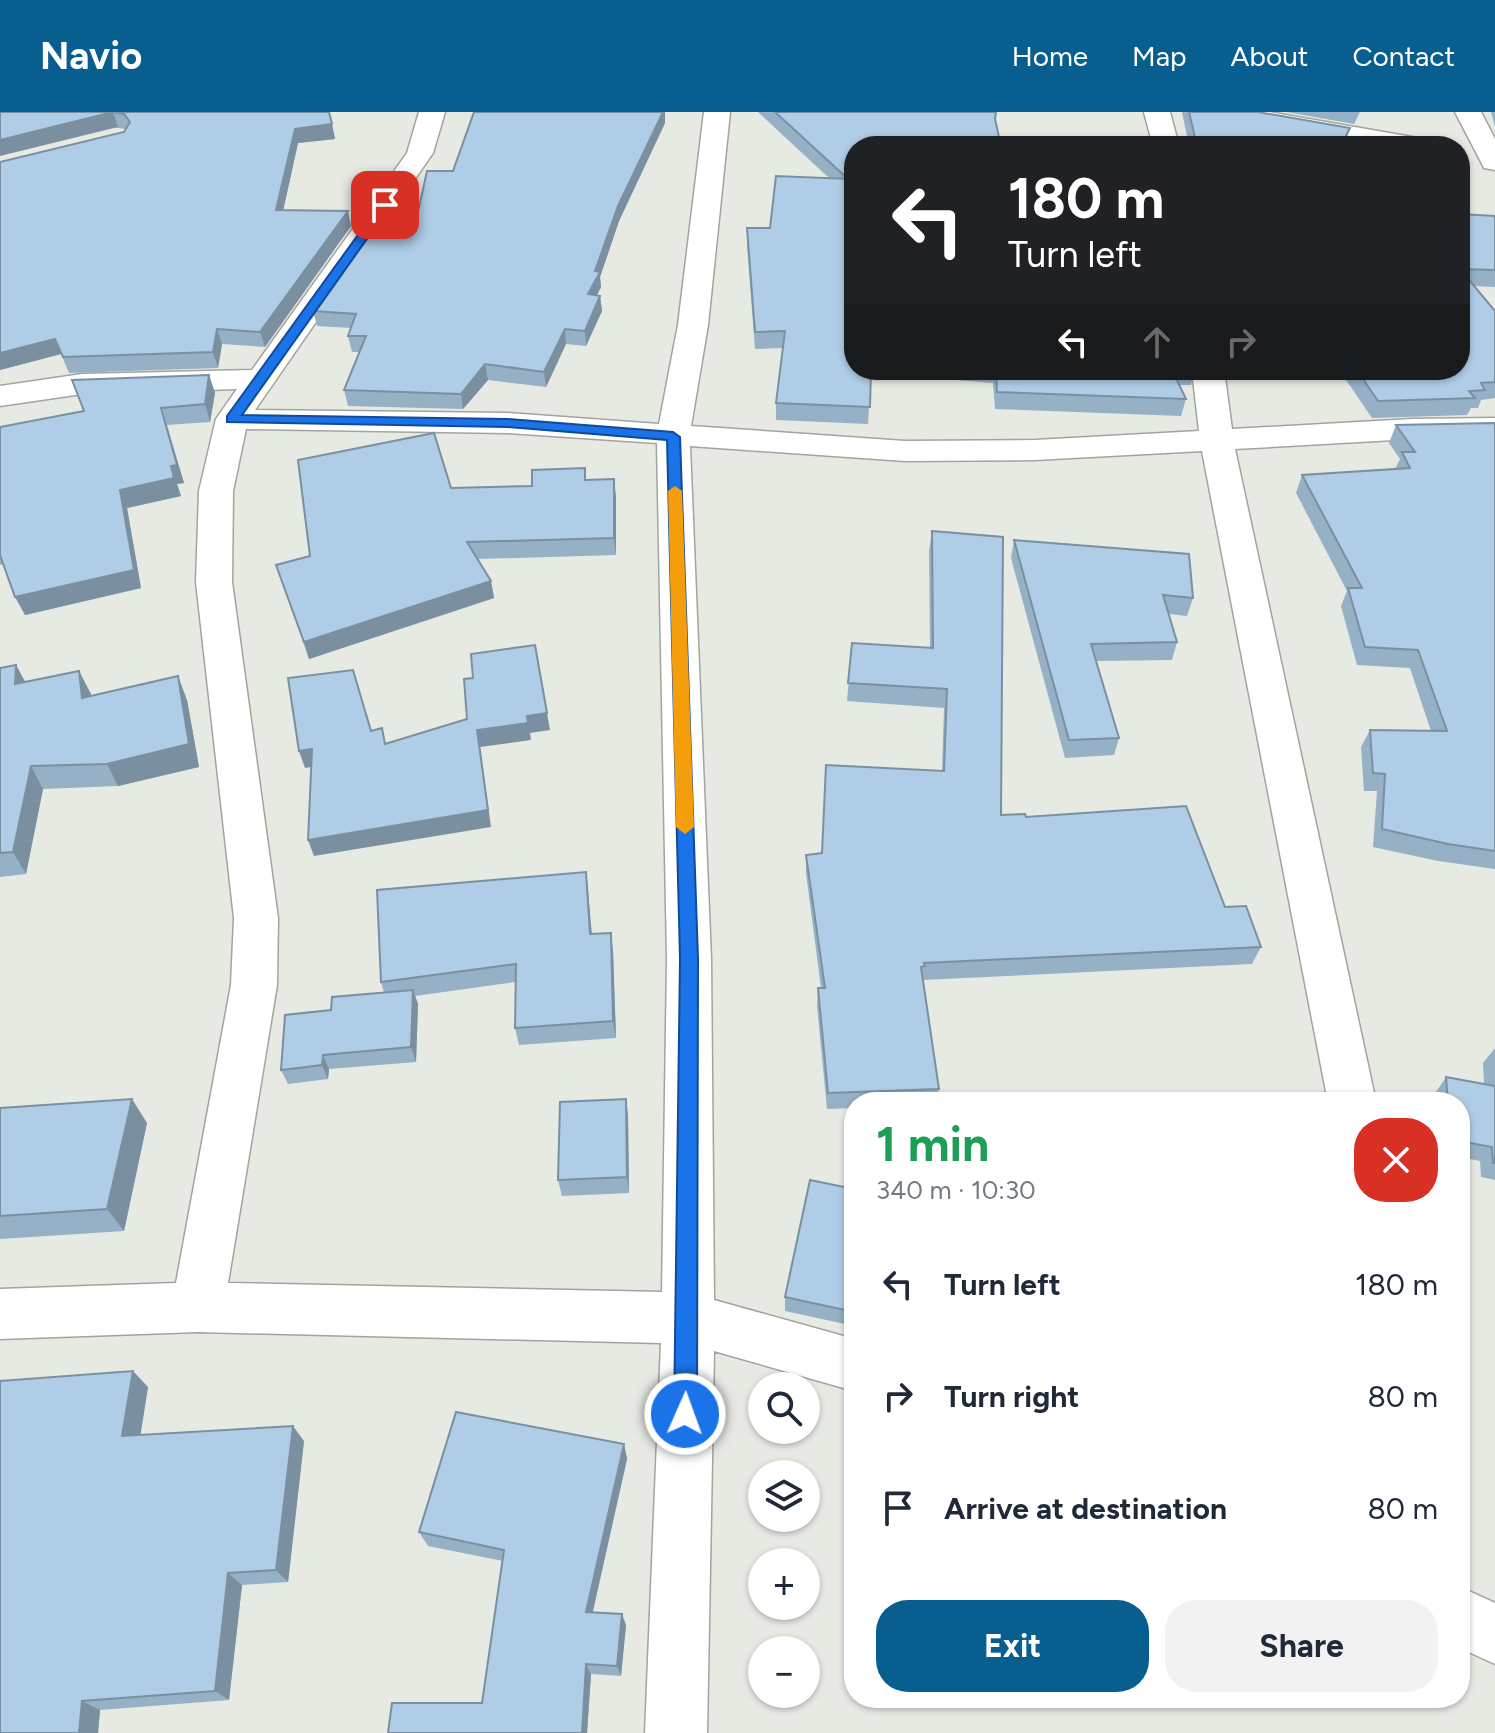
<!DOCTYPE html>
<html lang="en">
<head>
<meta charset="utf-8">
<style>
  body { margin:0; font-family:Figtree,sans-serif; background:#f2f2f3; color:#1f2937; height:100vh; display:flex; flex-direction:column; font-size:30px; white-space:nowrap }
  * { box-sizing:border-box; margin:0 }
  p { font-size:26px; color:#747a83 }
  .icon { flex:none; width:44px; height:44px; fill:none; stroke:currentColor; stroke-width:2; stroke-linecap:round; stroke-linejoin:round }
  .map { position:relative; flex:1; overflow:hidden }
  .sheet { position:absolute; left:844px; top:980px; width:626px; height:616px; display:flex; flex-direction:column; background:#fff; border-radius:32px; box-shadow:0 2px 6px #0004 }
  .sheet>* { flex:none }
  .top-card { position:absolute; left:844px; top:24px; width:626px; height:244px; border-radius:32px; box-shadow:0 2px 6px #0004; background:#202124; color:#fff; overflow:hidden }
  .buttons { position:absolute; left:748px; top:1260px; display:grid; gap:16px }
  .buttons a { display:grid; place-items:center; width:72px; height:72px; border-radius:50%; background:#fff; box-shadow:0 2px 6px #0004; font-size:40px }
  .pin { position:absolute; display:grid; place-items:center; width:68px; height:68px; color:#fff; margin:-34px; border-radius:16px; box-shadow:0 4px 12px #0006 }
  .me { position:absolute; width:88px; margin:-44px; rotate:2deg; stroke-linejoin:round; filter:drop-shadow(0 0 6px #0008) }
  .turn { display:flex; align-items:center; gap:28px; height:168px; padding:0 32px; font-size:36px }
  .turn .icon { width:104px; height:104px; stroke-width:2.5 }
  .turn b { display:block; font-size:56px; line-height:68px }
  .lanes { display:flex; align-items:center; height:76px; padding:0 32px; background:#0003; justify-content:center; gap:40px; direction:ltr }
  .lanes .off { opacity:.35 }
  .round { display:grid; place-items:center; flex:none; width:84px; height:84px; border-radius:32px; background:#f2f2f3 }
  .head { display:flex; align-items:center; justify-content:space-between; height:136px; padding:0 32px }
  h1 { font-size:48px; font-weight:700; line-height:60px; color:#1e9e55 }
  .action { display:flex; gap:16px; margin-top:auto; padding:16px 32px }
  .action a { flex:1; height:92px; border-radius:32px; background:#075e8f; color:#fff; font-size:32px; font-weight:700; line-height:92px; text-align:center }
  .action a+a { background:#f2f2f3; color:#1f2937 }
  ul { padding:0; list-style:none }
  li { display:flex; align-items:center; gap:24px; height:112px; padding:0 32px }
  li div { flex:1 }
  li b { display:block; font-size:30px }
  li em { font-style:normal }
  header { display:flex; align-items:center; gap:48px; box-sizing:border-box; height:112px; padding:0 40px; background:#075e8f; color:#fff }
  header strong { font-size:38px }
  nav { display:flex; gap:44px; margin-inline-start:auto; font-size:28px }
  .map>svg:first-child { display:block }
</style>
</head>
<body>
<header>
<strong>Navio</strong>
<nav><a>Home</a><a>Map</a><a>About</a><a>Contact</a></nav>
</header>
<div class="map">
<svg width="1495" height="1621" viewBox="0 0 1495 1621">
  <rect width="100%" height="100%" fill="#e7e9e3"/>
  <g fill="none" stroke-linecap="round" stroke-linejoin="round">
    <g stroke="#a3a49f" stroke-width="3">
      <path id="minor" d="M419,0h26l-12,41 -178,257 252,3 152,11 19,-99 26,-213h26l-22,213 -17,101 214,15 130,-1 164,-9 -7,-61h32l8,59 180,-10 83,-1v20l-83,1 -177,10 141,653h-48l-126,-651 -167,9 -130,1 -215,-15 21,513 3,341 140,39v52l-140,-40 -7,382h-62l16,-390 -463,-11 -198,7v-50l176,-6 55,-298 3,-67 -38,-336 3,-91 17,-72 21,-30 -155,5 -82,12v-20l82,-12 170,-4 155,-217zM246,317l261,4 150,10 10,516 -5,333 -434,-9 49,-298 1,-67 -46,-336 1,-91z
        M1144,0h26l9,34h-26z
        M1212,0h57l149,26 9,2 4,6h-58l-148,-26 -9,-3z
        M1455,0h26l14,27v31l-11,-2 -3,-6z
        M1460,1475l35,16v61l-35,-16z"/>
    </g>
    <use href="#minor" fill="#fff" fill-rule="evenodd"/>
  </g>
  <path fill="#96b0c6" d="M0,0h329l6,27 -37,4 -15,67 68,16 -86,121 -43,-3 -4,24 -149,5 -8,-19 -61,16v-208l124,-30 2,-3z
    M758,0h238l-142,34 17,224 -3,54 -92,-4v-17l7,-55 -28,1 -8,-104v-17h23l59,-50z
    M1182,0h76l92,16 -6,18h-155z
    M1286,0h74l-6,12z
    M1491,0h4v15z
    M665,11l-46,98 -19,56 1,10 -4,8 3,1 2,15 -16,35 -20,-2 -20,43 -58,-7 -25,29 -115,-3 -4,-16 16,-38h-8l-4,-16 3,-8 -34,-2 -4,-15 105,-99 35,-41z
    M1460,102l35,2v71l-21,-1 21,25v87l-14,2 -3,8h-7l-4,7 -95,3 -28,-41h-116l-3,-7h235z
    M945,258h250l-4,15h-12l7,14 -5,17 -186,-7 -2,-26 -49,-4z
    M209,263l6,18 -5,29 -43,3 17,58 -7,1 4,12 -54,12 14,80 -116,27 -22,-51 -3,1v-138l84,-16z
    M1495,311v446l-57,-8 -65,-14 4,-56h-13l-3,-44 9,-17 61,1 -21,-63 -53,-3 -16,-59 6,-15 -51,-98 6,-18 93,-6 5,-10 -11,-16 7,-18z
    M586,368l30,16v59l-138,4 13,22 3,17 -185,61 -33,-94 34,-9 141,-68 81,-2z
    M932,419l69,284 25,2 199,90 36,40 -9,17 -329,16 16,109 -3,13h-82v6l-27,1 -10,-103 1,-18h3l-15,-115v-18l16,-2 120,-82 2,-63 -97,-7 5,-58 78,5 -1,-97z
    M1014,428l179,58 -6,18 -18,-2 8,28 -5,18 -76,1 23,77 -5,17 -49,3 -54,-200z
    M16,553l9,17 54,-11 12,25 96,4 12,67 -81,19 -75,3 -17,85 -26,3v-209z
    M586,760l6,62 21,17 3,87 -97,7 -4,-17v-46l-100,14 3,8 -2,58 -87,7 -1,10 -40,5 -7,-14 50,-60 53,-18 -3,-10z
    M1495,936v132l-14,-3 -1,-16 -20,-4v-55h-24v-10l10,-15 38,7 -1,-21z
    M0,996l147,15 -23,108 -124,8z
    M628,1003l1,78 -67,3 -4,-16z
    M854,1077v137l-69,-15v-14z
    M148,1275l-8,48 164,6 -16,141 -46,3 -13,115 -129,10 -2,23h-98z
    M624,1332l3,15 -34,153 33,13 -5,51 -30,-2 -4,59h-199l94,-30 21,-142 -75,-15 -9,-14z
    M980,1586h72l-7,7z"/>
  <path fill="#7a90a1" d="M113,0l5,15 -118,29v-16z
    M663,0h2v11l-46,98 -19,56 1,10 -12,23 -1,-16 30,-88z
    M332,12l3,15 -37,4 -18,82 -4,-15 19,-81z
    M348,99l3,15 -86,121 -5,-15z
    M600,184l2,15 -16,35 -1,-15z
    M217,217l5,15 -4,24 -5,-16z
    M565,217l1,15 -20,43 -2,-15z
    M55,227l6,15 -61,16v-17z
    M485,252l3,16 -25,29 -2,-15z
    M209,263l6,18 -5,29 -5,-18z
    M161,296l23,75 -7,1 4,12 -54,12 14,80 -116,27 -10,-18 105,-107 51,-24z
    M614,367l2,17v59l-2,-17z
    M491,469l3,17 -185,61 -5,-17z
    M16,553l13,24 -14,-5z
    M79,559l12,23 3,27 -12,-23z
    M178,564l9,24 12,67 -81,19 -11,-22z
    M547,601l3,17 -20,3 1,7 -51,7 11,80 -177,29 -6,-16 169,-110 50,-14z
    M312,637l6,17 -13,2 -6,-17z
    M31,654l12,23 -17,85 -13,-22z
    M586,760l2,18 5,62 -3,-18z
    M611,821l2,18 3,87 -3,-17z
    M413,878l5,14 -2,58 -5,-15z
    M323,943l6,14 -1,10 -6,-14z
    M132,987l15,24 -23,108 -17,-22z
    M626,987l2,16 1,78 -2,-16z
    M133,1259l15,16 -10,64 -16,-15z
    M293,1314l11,15 -16,141 -12,-12z
    M624,1332l3,15 -37,164 -4,-11z
    M228,1461l14,12 -13,115 -14,-9z
    M622,1502l4,11 -5,51 -4,-10z
    M586,1552l5,10 -4,59h-5z
    M82,1589l18,9 -2,23h-19z"/>
  <path fill="#afcde6" stroke="#7a90a1" stroke-width="2" d="M0,0h329l3,12 -37,5 -19,81 72,1 -88,121 -43,-3 -4,23 -150,5 -8,-18 -55,14v-191l124,-30 6,-10 -6,-8 -11,-2 -113,28z
    M474,0h189l-45,94 -23,65 5,1 -12,22 12,2 -15,35 -20,-2 -21,43 -59,-8 -24,30 -117,-4 22,-54h-18l8,-22 -43,-3 70,-100 35,1 9,-41h26z
    M775,0h221l-1,7 6,27h-147v224h17l-1,37 -94,-4 9,-72 -30,1 -8,-104h23l6,-52 72,3z
    M1189,0h69l92,16 -9,18h-144z
    M1460,102l35,2v54l-35,-1z
    M1460,157l35,42v71l-14,1 4,7 -16,1 6,7 -97,3 -21,-31h103z
    M996,258h176l14,29 -189,-7z
    M209,263l-4,29 -44,4 16,57 -6,1 3,12 -54,12 14,80 -119,27 -15,-42v-128l84,-16 -12,-31z
    M1495,311v428l-47,-7 -66,-15 3,-55 -12,-1 -3,-43 77,1 -29,-81 -53,-3 -17,-59h14l-60,-113 108,-7 -8,-16h13l-19,-27z
    M434,321l17,55 81,-2v-16l53,-2v12l29,-1v59l-147,4 24,39 -187,61 -28,-77 34,-9 -12,-96z
    M932,419l71,6 -2,278 24,-1 1,3 160,-11 39,101 21,-1 15,41 -337,16 1,3 -4,1 18,122 -111,4 -10,-105h7l-19,-133 16,-2 4,-88 118,6 3,-82 -99,-6 4,-40 81,5z
    M1014,428l175,14 4,44 -30,-3 14,47 -86,2 28,94 -50,2z
    M535,533l12,68 -20,3 1,7 -51,7 11,80 -180,30 4,-91 -13,2 -11,-73 65,-8 18,61 11,-3 3,16 82,-25 -3,-40 9,-1 -2,-24z
    M16,553l-1,19 64,-13 3,27 96,-22 11,68 -82,20 -76,2 -18,86 -13,1v-185z
    M586,760l4,62 21,-1 2,88 -98,7 1,-64 -135,18 -4,-92z
    M413,878l-2,57 -88,8 -1,10 -41,5 4,-55 46,-5 1,-13z
    M1446,965l49,9v77h-2l-1,-16 -32,-6v-39h-12z
    M132,987l-25,110 -107,7v-108z
    M626,987l1,78 -69,3 2,-78z
    M810,1068l44,9v123l-69,-15z
    M133,1259l-11,65 171,-10 -17,144 -48,3 -13,118 -133,10 -3,32h-79v-352z
    M456,1300l168,32 -38,168 36,2 -5,52 -31,-2 -4,69h-194l4,-30h90l22,-153 -85,-18z"/>
  <path fill="#1a73e8" stroke="#114b97" stroke-width="2" d="M385,90l6,3 -149,210 265,4 166,13 7,5 18,522 -1,455 -4,8 -8,3 -8,-3 -3,-8 6,-455 -13,-519 -160,-13 -280,-5v-6l154,-213z"/>
  <path fill="#f59e0b" d="M675,374l7,5 12,336 -9,7 -9,-7 -8,-336z"/>
</svg>
<div class="buttons">
<a><svg class="icon" aria-label="search" viewBox="0 0 24 24"><circle cx="10" cy="10" r="6"/><path d="M15 15l6 6"/></svg></a>
<a><svg class="icon" aria-label="layers" viewBox="0 0 24 24"><path d="M12 4l9 5-9 5-9-5zM3 14l9 5 9-5"/></svg></a>
<a>+</a>
<a>−</a>
</div>
<div class="pin" style="left:385px;top:93px;background:#d93025"><svg class="icon" aria-label="arrive" viewBox="0 0 24 24"><path d="M6 21V4h12l-3 4 3 4H6"/></svg></div>
<svg class="me" style="left:685px;top:1302px" viewBox="-20 -20 40 40"><circle r="17" fill="#1a73e8" stroke="#fff" stroke-width="3"/><path d="M0-11L8 9 0 5-8 9z" fill="#fff"/></svg>
<div class="top-card">
<div class="turn"><svg class="icon" aria-label="left" viewBox="0 0 24 24"><path d="M17 20v-9H6M10 6l-5 5 5 5"/></svg><div><b>180 m</b>Turn left</div></div>
<div class="lanes"><svg class="icon" aria-label="left" viewBox="0 0 24 24"><path d="M17 20v-9H6M10 6l-5 5 5 5"/></svg><svg class="icon off" aria-label="ahead" viewBox="0 0 24 24"><path d="M12 20V5M6 11l6-6 6 6"/></svg><svg class="icon off" aria-label="right" viewBox="0 0 24 24"><path d="M7 20v-9h11M14 6l5 5-5 5"/></svg></div>
</div>
<section class="sheet">
<div class="head"><div><h1>1 min</h1><p>340 m · 10:30</p></div><a class="round" style="background:#d93025;color:#fff"><svg class="icon" aria-label="close" viewBox="0 0 24 24"><path d="M6 6l12 12M18 6L6 18"/></svg></a></div>
<ul>
<li><svg class="icon" aria-label="left" viewBox="0 0 24 24"><path d="M17 20v-9H6M10 6l-5 5 5 5"/></svg><div><b>Turn left</b></div><em>180 m</em></li>
<li><svg class="icon" aria-label="right" viewBox="0 0 24 24"><path d="M7 20v-9h11M14 6l5 5-5 5"/></svg><div><b>Turn right</b></div><em>80 m</em></li>
<li><svg class="icon" aria-label="arrive" viewBox="0 0 24 24"><path d="M6 21V4h12l-3 4 3 4H6"/></svg><div><b>Arrive at destination</b></div><em>80 m</em></li>
</ul>
<div class="action"><a>Exit</a><a>Share</a></div>
</section>
</div>
</body>
</html>
